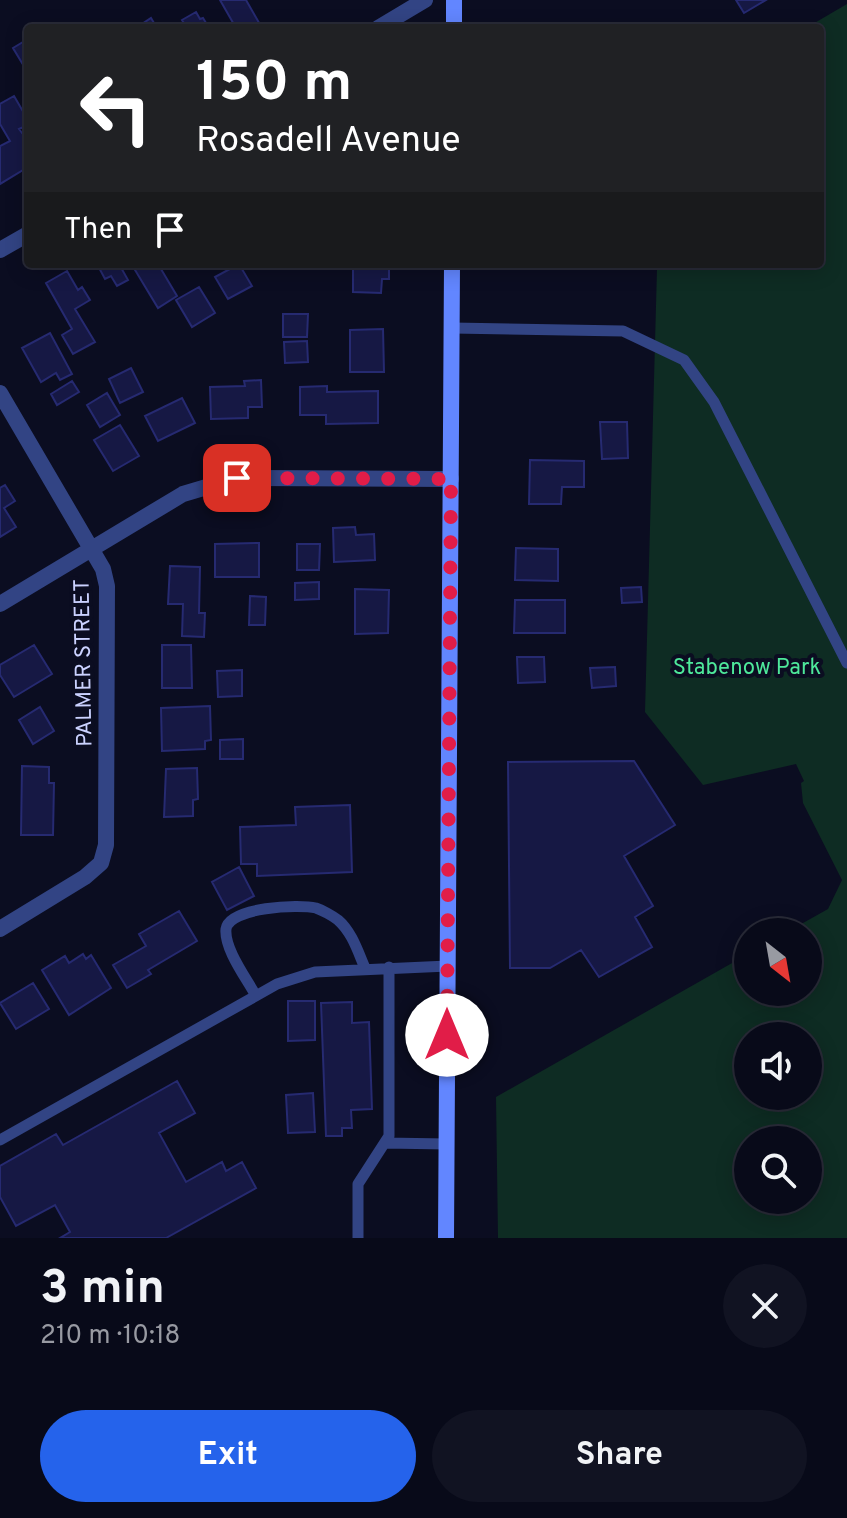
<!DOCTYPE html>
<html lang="en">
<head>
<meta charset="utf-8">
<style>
  body { margin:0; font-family:Overpass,sans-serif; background:#111322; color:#f1f3f6; height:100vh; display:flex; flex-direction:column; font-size:30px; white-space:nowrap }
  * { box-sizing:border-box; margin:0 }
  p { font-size:26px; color:#989aa2 }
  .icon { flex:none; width:44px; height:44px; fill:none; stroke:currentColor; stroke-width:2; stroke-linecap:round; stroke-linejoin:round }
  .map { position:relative; height:1238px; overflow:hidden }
  .details { display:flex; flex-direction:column; background:#080a19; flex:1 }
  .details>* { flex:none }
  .banner { position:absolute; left:24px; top:24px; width:800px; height:244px; border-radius:8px; box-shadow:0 4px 20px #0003,0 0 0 2px #292b38; background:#202124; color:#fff; overflow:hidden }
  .needle { width:52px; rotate:149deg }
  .controls { position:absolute; left:734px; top:918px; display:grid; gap:16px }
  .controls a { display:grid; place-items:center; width:88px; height:88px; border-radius:50%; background:#080a19; box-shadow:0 4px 20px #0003,0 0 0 2px #292b38; font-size:40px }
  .pin { position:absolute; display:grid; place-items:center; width:68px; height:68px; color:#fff; margin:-34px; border-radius:16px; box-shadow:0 4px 12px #0006 }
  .me { position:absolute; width:88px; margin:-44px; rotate:0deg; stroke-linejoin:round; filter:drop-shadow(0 0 6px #0008) }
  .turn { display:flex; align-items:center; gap:28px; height:168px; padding:0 40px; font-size:36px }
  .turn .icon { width:104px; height:104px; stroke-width:2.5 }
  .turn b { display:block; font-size:56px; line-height:68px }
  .then { display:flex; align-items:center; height:76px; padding:0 40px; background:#0003; gap:16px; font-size:30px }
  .round { display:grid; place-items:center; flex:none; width:84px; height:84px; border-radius:42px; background:#111322 }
  .headline { display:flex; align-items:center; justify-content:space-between; height:136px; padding:0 40px }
  h1 { font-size:48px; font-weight:700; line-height:60px }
  .cta { display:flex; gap:16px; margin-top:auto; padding:16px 40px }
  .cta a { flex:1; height:92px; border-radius:48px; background:#2563eb; color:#fff; font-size:32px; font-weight:700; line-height:92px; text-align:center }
  .cta a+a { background:#111322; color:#f1f3f6 }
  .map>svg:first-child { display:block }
</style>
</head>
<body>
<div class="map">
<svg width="847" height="1238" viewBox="0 0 847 1238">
  <rect width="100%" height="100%" fill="#0b0d21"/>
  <path fill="#0e2c23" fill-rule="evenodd" d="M847,4v1234h-349l-2,-141 252,-143v38h60v-60h-21l41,-23 14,-29 -39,-77 -2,-20 3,-2 -8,-17 -93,21 -58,-73 12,-443 -33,-2v-3h196v-236h-14zM748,1036h60v60h-60zM748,1140h60v60h-60z"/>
  <path fill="#161844" stroke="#262a71" stroke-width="2" d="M220,0h26l16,28h-26z
    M736,0h30l-22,13z
    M196,12l4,7 3,-1 6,10h-22l-5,-8z
    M151,18l6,10h-21z
    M28,39v34l-15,-25z
    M14,96l14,24v5l-9,4 9,12v26l-28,17v-38l10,-5 -10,-17v-20z
    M97,264h22l9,16 -11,6 -6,-10 -6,3z
    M158,264l19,32 -19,12 -26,-43z
    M239,264l13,22 -24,13 -13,-22z
    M353,264h36v15h-7l-1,14 -28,-1z
    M67,271l11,19 4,-3 8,13 -15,9 20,33 -22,12 -11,-19 10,-6 -26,-46z
    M199,287l16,26 -23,14 -16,-27z
    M283,314h25l-1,23h-24z
    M383,329l1,43h-34v-42z
    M50,333l22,41 -12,6 -4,-7 -15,9 -19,-34z
    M307,341l1,21 -23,1 -1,-21z
    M131,368l12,24 -23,11 -11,-24z
    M261,380l1,27h-14v11l-37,1 -1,-32 35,-1 -1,-5z
    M72,381l7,11 -22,13 -6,-11z
    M327,386v6l51,-1v32l-52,1v-9h-26v-28z
    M107,393l13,22 -20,12 -13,-22z
    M182,398l13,25 -37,18 -13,-25z
    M600,422h27l1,36 -26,1z
    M120,425l19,31 -26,15 -19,-31z
    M530,460l54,1v26h-22l-1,17h-32z
    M5,485l10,16 -11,7 12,19 -16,10v-49z
    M355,527l1,8 18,-1 1,26 -41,2 -1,-34z
    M259,543v34h-44v-33z
    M297,544h23l-1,26h-22z
    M516,548l42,1v32l-43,-1z
    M170,566l30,1 -1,46h6l-1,24 -22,-1 1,-32h-15z
    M319,582v17l-24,1v-17z
    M641,587l1,15 -20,1 -1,-15z
    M355,589l34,1 -1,43 -33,1z
    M250,596l16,1 -1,28h-16z
    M515,600h50v33h-51z
    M34,645l18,29 -38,23 -14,-22v-10z
    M162,645h29l1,43h-30z
    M517,657h27l1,25 -27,1z
    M615,667l1,19 -24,2 -2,-20z
    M242,670v26l-24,1 -1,-26z
    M210,706l1,34 -6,1v8l-43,2 -1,-43z
    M40,707l14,24 -21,13 -14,-24z
    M243,739v20h-23v-19z
    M634,761l41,64 -51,31 29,50 -18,11 17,30 -53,30 -18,-27 -31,18h-40l-2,-206z
    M22,766l27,1v16h5l-1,52h-32z
    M197,768l1,31 -5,1v16l-29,1 2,-48z
    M350,805l2,67 -95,4v-12h-16l-1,-37 56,-2 -1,-18z
    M239,867l15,29 -27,14 -15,-28z
    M179,911l18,30 -49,29 3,4 -24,14 -14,-23 33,-19 -7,-12z
    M83,954l3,5 5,-4 20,33 -42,27 -27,-45 23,-14 4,7z
    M33,983l16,26 -33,20 -16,-26z
    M288,1001h27v39l-27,1z
    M352,1002v21l17,-1 3,87 -21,1 1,18h-10v8h-16l-5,-133z
    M177,1081l18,32 -36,20 27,49 36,-20 4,9 16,-9 14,26 -90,50h-106l10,-6 -15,-27 -39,21 -16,-29v-31l56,-32 7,11z
    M313,1093l2,39 -27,1 -2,-38z"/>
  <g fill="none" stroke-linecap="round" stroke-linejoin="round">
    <path stroke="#324484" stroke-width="11" d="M452,328l171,3 61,29 30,42 133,261
      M256,996c-9,-17 -32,-47 -30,-67 3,-22 73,-25 90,-21 6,2 17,8 22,12 14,12 20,32 27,48
      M0,1140l277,-156 38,-12 133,-6
      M385,1143l62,1
      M358,1238v-54l31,-48v-169"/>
    <path stroke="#324484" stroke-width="16" d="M378,28l47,-28
      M0,250l28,-16
      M0,393l103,176 4,17 -1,259 -5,18 -16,14 -85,52
      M0,604l183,-110 54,-16 214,1"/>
    <path stroke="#6286ff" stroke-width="16" d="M454,28v-28
      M446,1238l6,-974"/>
  </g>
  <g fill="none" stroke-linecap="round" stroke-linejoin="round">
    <path stroke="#e11d48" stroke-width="14" stroke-dasharray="0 25.2" d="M237,478l214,1 -4,556"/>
  </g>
  <g text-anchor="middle" stroke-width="8" stroke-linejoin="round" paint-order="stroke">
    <g font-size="22" fill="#cbd2ff" stroke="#0b0d21">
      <text transform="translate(82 663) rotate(-91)" y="8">PALMER STREET</text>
    </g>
    <g font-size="22" fill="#4ee89b" stroke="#0b0d21">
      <text x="747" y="674">Stabenow Park</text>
    </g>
  </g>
</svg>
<div class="controls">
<a><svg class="needle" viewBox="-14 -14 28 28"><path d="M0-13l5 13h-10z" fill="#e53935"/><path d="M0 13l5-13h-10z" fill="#989aa2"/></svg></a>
<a><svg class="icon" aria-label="sound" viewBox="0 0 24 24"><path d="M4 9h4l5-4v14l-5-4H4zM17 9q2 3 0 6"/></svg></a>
<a><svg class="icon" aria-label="search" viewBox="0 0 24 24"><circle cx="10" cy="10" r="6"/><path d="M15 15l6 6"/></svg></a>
</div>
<div class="pin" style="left:237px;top:478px;background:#d93025"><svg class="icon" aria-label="arrive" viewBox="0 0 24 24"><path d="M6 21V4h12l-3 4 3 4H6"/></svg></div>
<svg class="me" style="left:447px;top:1035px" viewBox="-20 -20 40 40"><circle r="19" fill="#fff"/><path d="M0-13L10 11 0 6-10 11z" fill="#e11d48"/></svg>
<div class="banner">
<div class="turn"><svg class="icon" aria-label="left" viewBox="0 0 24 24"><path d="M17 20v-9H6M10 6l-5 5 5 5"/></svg><div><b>150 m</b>Rosadell Avenue</div></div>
<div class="then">Then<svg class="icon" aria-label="arrive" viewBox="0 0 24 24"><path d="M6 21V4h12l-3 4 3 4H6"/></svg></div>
</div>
</div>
<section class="details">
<div class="headline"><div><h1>3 min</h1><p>210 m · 10:18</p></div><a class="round"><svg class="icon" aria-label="close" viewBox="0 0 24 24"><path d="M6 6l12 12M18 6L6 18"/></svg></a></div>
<div class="cta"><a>Exit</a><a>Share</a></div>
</section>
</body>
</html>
